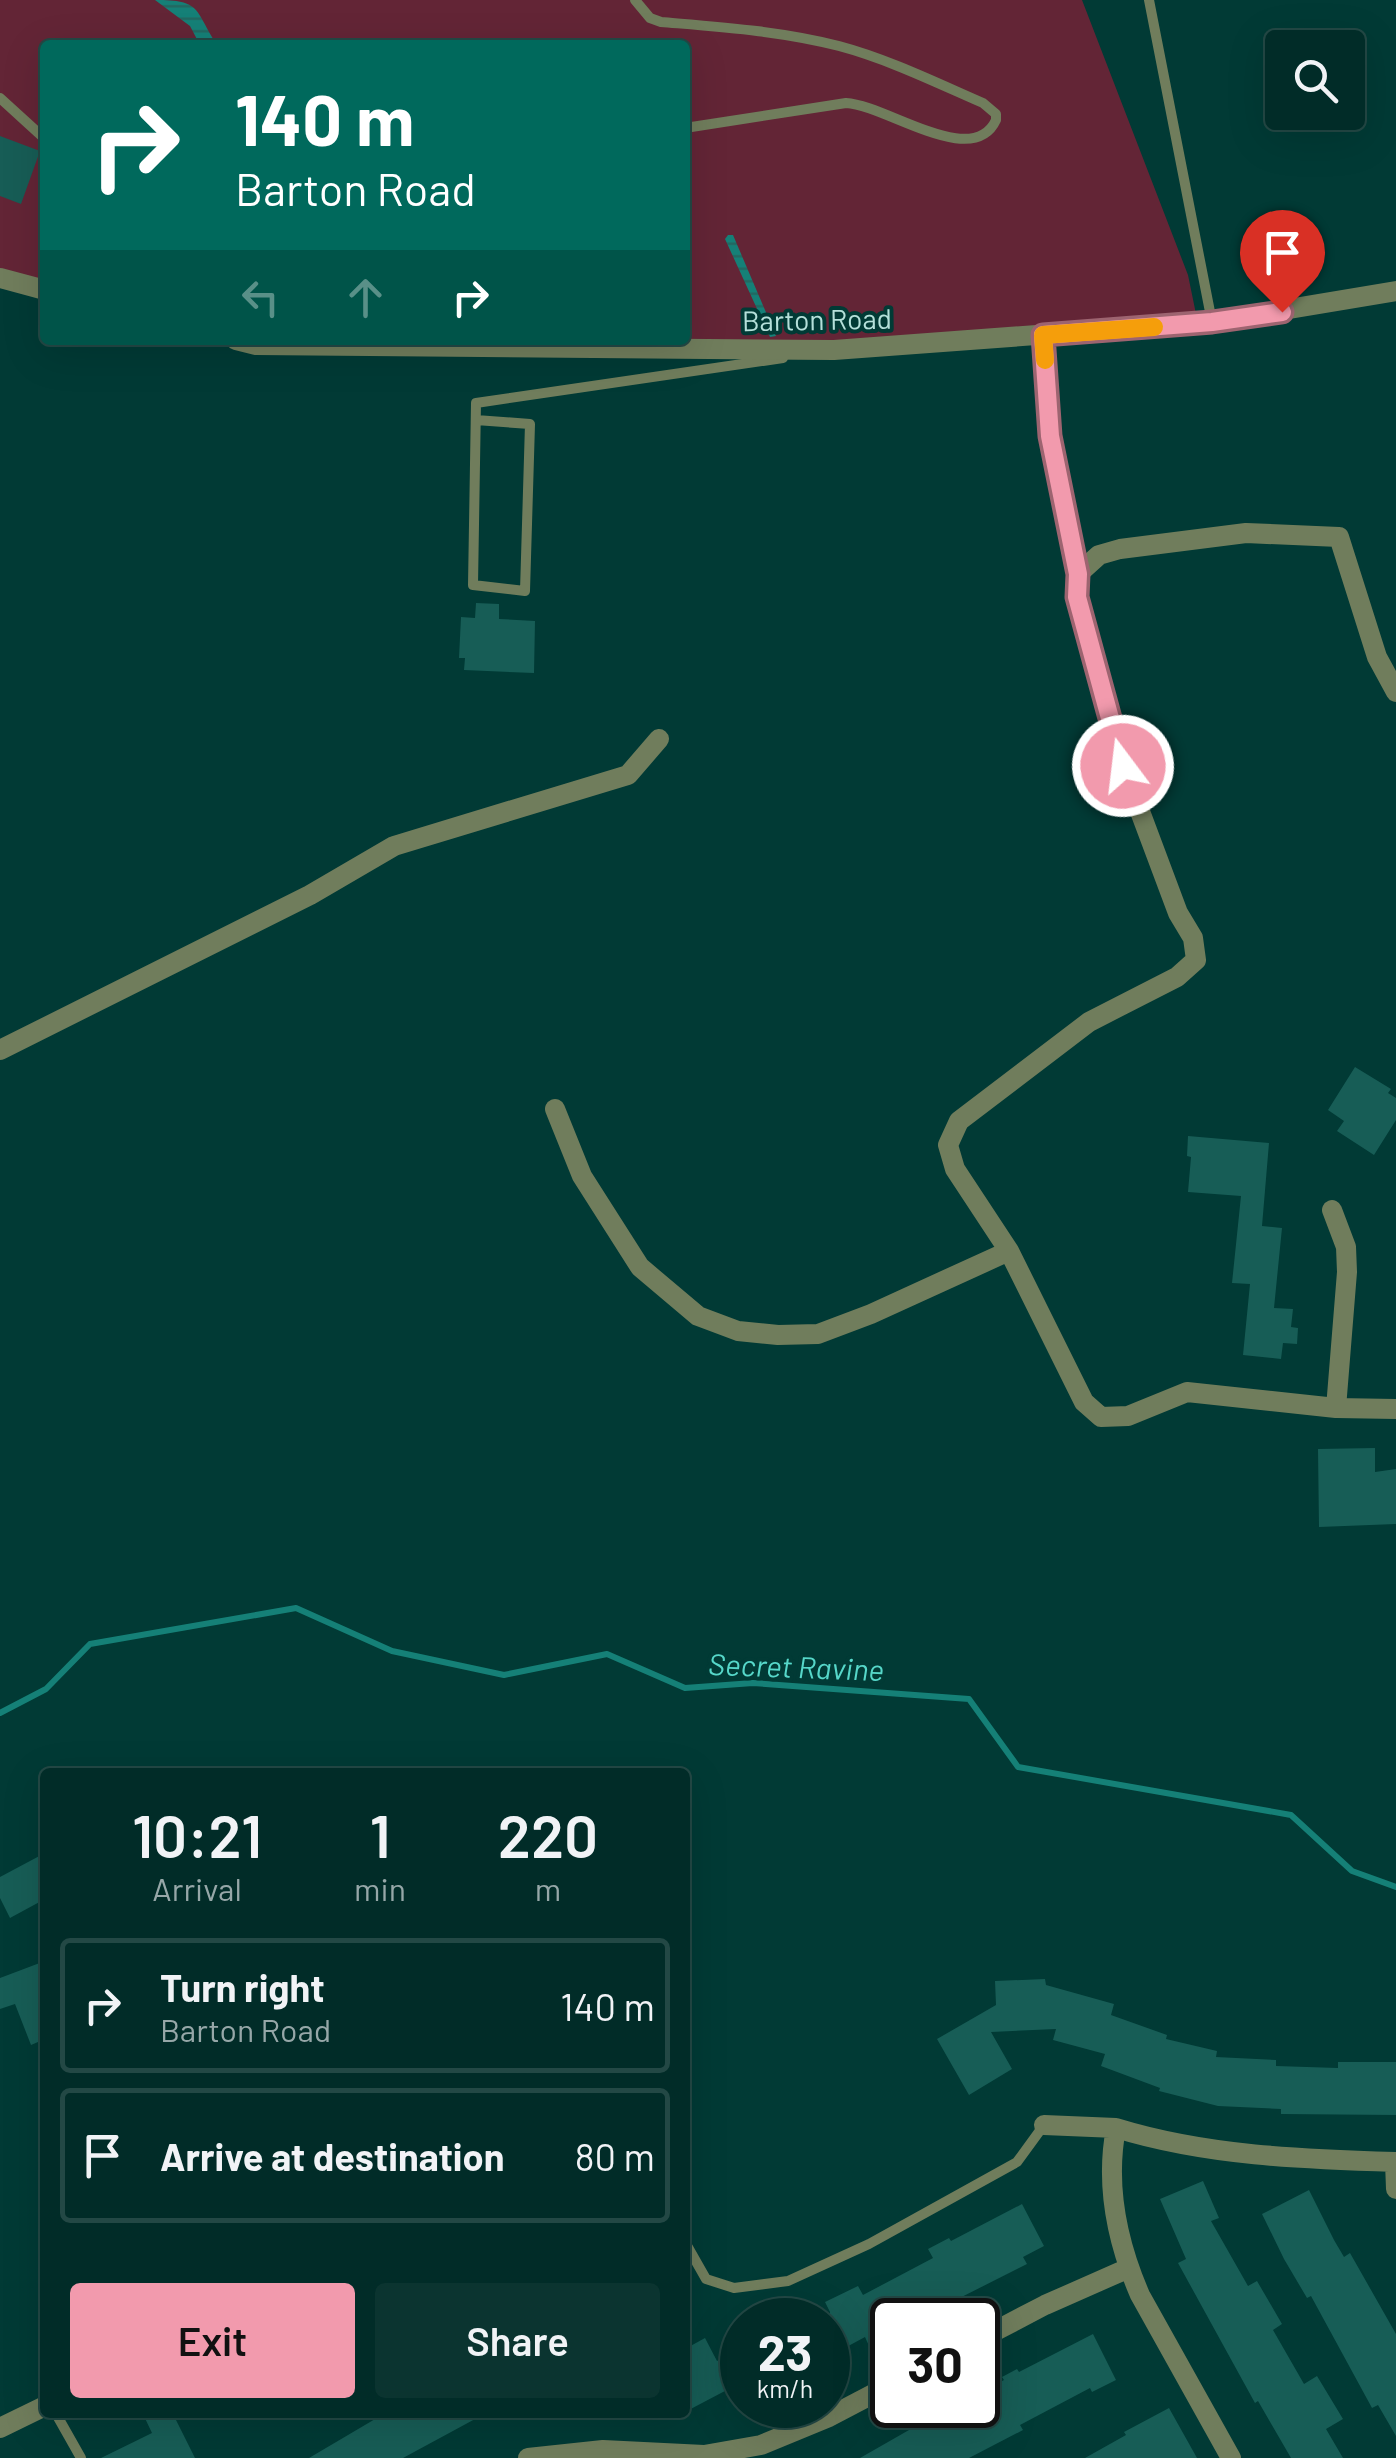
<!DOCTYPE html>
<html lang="en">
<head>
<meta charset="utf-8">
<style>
  body { margin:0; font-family:Barlow,sans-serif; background:#0b3430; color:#f1f3f6; height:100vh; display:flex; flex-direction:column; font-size:38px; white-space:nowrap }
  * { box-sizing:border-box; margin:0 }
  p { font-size:32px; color:#96a7a8 }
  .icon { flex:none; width:55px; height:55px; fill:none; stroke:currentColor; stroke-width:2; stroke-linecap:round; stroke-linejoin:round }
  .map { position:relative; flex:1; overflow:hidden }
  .side { position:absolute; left:40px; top:1768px; width:650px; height:650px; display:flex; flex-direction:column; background:#012c28; border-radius:10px; box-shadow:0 10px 40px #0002,0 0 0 2px #234845 }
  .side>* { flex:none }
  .guide { position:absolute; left:40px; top:40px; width:650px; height:305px; border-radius:10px; box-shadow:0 10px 40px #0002,0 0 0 2px #234845; background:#00695c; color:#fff; overflow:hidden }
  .fabs { position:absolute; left:1265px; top:30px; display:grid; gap:20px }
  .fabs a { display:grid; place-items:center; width:100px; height:100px; border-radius:10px; background:#012c28; box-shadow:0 10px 40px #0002,0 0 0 2px #234845; font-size:50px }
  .speed { position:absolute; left:720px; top:2298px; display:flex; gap:20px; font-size:50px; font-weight:700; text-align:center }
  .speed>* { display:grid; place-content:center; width:130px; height:130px; border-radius:50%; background:#012c28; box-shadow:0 10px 40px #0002,0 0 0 2px #234845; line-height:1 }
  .speed small { font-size:25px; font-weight:400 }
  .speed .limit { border:5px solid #111; border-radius:15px; background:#fff; color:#111 }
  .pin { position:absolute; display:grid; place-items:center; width:85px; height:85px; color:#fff; margin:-102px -42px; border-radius:50% 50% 50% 0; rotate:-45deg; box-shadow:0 0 10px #0007 }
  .pin .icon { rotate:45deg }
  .me { position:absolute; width:110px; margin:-55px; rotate:345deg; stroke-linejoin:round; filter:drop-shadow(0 0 8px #0008) }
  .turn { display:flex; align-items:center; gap:35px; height:210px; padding:0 30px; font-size:45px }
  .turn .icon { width:130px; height:130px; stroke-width:2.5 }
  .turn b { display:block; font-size:70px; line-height:85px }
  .lanes { display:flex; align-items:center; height:95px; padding:0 30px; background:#0003; justify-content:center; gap:50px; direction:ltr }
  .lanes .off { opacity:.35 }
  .eta { display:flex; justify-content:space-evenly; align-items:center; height:170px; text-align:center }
  .eta b { font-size:60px; font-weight:600; line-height:70px }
  .action { display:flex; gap:20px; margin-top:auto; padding:20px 30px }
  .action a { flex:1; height:115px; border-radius:10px; background:#f29aad; color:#111; font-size:40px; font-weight:600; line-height:115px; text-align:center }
  .action a+a { background:#0b3430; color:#f1f3f6 }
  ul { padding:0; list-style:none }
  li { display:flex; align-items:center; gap:30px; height:135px; margin:0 20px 15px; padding:0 10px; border:5px solid #234845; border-radius:10px }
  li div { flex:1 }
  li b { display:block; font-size:38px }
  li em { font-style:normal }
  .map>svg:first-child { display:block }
</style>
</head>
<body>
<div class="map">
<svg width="1396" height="2458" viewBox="0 0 1396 2458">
  <defs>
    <pattern id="water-rules" width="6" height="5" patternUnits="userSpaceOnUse" patternTransform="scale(2.5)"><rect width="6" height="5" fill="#158077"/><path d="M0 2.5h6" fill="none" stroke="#226861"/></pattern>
  </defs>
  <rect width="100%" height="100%" fill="#013a35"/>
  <path fill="#632536" d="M0,0h1082l106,275 8,39 -360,29 -151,-3v-295h-640v237l-45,-13z"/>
  <path fill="url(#water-rules)" d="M155,0c47,0 39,9 62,45h-17l-10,-19z
    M728,235h5l43,101 -6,1 -45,-98z"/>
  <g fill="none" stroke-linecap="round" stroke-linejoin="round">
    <path stroke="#158077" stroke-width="6" d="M0,1713l46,-24 44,-45 206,-36 96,43 112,24 103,-21 78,34 68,-5 216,16 49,68 273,48 61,56 44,16"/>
  </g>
  <path fill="#175d56" d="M0,136l40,15 -19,53 -21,-8z
    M476,603l23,1v15l36,2 -1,52 -70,-3 1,-12h-6l2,-41 14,1z
    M1355,1067l36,22 -3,4 8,5v22l-22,35 -37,-24 7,-10 -16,-11z
    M1188,1136l81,7 -7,83 20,2 -8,80 19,1 -2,18 7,1 -1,16 -14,-1 -2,16 -38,-4 7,-71 -18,-1 9,-87 -53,-4 3,-35 -4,-1z
    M1375,1448v24l21,-3v55l-77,3 -1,-78z
    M45,1853v46l-35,19 -10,-20v-21z
    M45,1961v78l-14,6 -16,-41 -15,5v-31z
    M1045,1979l1,6 68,19 -3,11 56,20 -1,4 51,12 -1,6 60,3v6l62,2v-6h58v53l-115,-1v-5l-63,-3 -59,-15 1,-3 -59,-22 4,-12 -52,-14 3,-11 -65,3 21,37 -43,26 -32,-56 59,-34 -1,-24z
    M1203,2181l16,37 -8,3 37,65 9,-5 25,43 -9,6 31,54 13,-8 26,43 -17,10 17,29h-52l-33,-57 -3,2 -77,-140 8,-4 -26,-60z
    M1309,2190l25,50 10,17 6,-4 46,81v102l-18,-31 -6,3 -61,-112 -4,2 -23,-39 -22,-45z
    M1022,2204l22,42 -21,11 4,7 -111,56h-41l9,18 -15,8 -4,-9 -37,20 2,-45 -5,-10 33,-16 5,9 70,-37 -5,-9 21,-11 2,3z
    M1093,2334l23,46 -24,12 -2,-4 -70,37 3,5 -54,28h-109l49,-28 -2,-4 17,-9 7,12 28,-15 -4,-9h23v-11l26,-14 -2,-3 15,-8 2,3z
    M705,2338l12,23 25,-13v34l-57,30v-63z
    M1169,2408l28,50h-112l41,-23 -2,-3z
    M142,2412h30l23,46h-94l51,-25z
    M387,2412h101l-85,46h-94z"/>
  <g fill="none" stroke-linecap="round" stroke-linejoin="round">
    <path stroke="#707d5c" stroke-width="10" d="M635,0l15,18 11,4c59,5 120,9 178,24 49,13 98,37 144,57l13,11v6c-23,50 -110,-15 -150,-17l-161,25
      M1149,0l63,322
      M0,98l45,41
      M476,420l54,4 -5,167 -52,-6 3,-182 307,-45
      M685,2242l21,37 28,9 54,-7 81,-37 148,-82 27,-37
      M55,2412l26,46"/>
    <path stroke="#707d5c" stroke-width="20" d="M1043,335l7,102 28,137
      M1396,692l-19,-35 -38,-120 -93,-4 -126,16 -21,6 -21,19 -1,23 46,169 55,147 15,25 3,22 -19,17 -88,45 -130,99 -11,24 7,24 54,82 75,151 17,15 27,-1 59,-24 149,16 60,1
      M0,1050l310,-155 84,-49 234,-71 31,-36
      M555,1109l27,67 58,91 58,49 40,15 40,4 40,-1 53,-20 138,-63
      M1332,1210l14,37 1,25 -11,136
      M1044,2125l72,3
      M1395,2162l1,27
      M978,2340l67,-35 84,-37
      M0,2428l45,-22
      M528,2458l75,-8 101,5 57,-10 68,-28 63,-33
      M1231,2458l-91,-163c-23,-53 -35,-109 -24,-167 91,28 186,31 280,34"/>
    <path stroke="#707d5c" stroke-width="20" d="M0,278l45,12
      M236,340l20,5 578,5 378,-28 184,-31"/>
  </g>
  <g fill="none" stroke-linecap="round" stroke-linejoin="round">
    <g stroke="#9d6470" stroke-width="25">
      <path id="route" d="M1123,766l-46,-169 1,-23 -28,-138 -7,-101 169,-13 70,-10"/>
    </g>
    <use href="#route" stroke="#f29aad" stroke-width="18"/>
    <path stroke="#f59e0b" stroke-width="18" d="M1045,360l-2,-25 111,-8"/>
  </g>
  <g text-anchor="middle" stroke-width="8" stroke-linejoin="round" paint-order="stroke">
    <g font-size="28" fill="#b5e0da" stroke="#013a35">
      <text transform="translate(817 320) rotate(-1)" y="10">Barton Road</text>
    </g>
    <g font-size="30" font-style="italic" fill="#56d7c9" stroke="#013a35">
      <text transform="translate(796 1668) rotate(2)" y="10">Secret Ravine</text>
    </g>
  </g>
</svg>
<div class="fabs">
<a><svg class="icon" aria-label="search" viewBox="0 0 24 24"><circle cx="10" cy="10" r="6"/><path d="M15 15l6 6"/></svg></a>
</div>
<div class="speed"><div>23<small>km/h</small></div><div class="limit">30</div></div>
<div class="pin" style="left:1282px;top:312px;background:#d93025"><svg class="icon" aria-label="arrive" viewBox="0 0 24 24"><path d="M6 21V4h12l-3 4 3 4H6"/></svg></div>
<svg class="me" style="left:1123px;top:766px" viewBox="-20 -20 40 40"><circle r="17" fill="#f29aad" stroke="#fff" stroke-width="3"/><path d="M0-11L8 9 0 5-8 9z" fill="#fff"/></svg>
<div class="guide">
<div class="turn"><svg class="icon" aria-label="right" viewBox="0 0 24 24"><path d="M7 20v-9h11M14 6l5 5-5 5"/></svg><div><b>140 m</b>Barton Road</div></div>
<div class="lanes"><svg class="icon off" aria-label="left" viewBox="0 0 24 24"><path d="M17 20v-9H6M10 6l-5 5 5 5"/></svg><svg class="icon off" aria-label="ahead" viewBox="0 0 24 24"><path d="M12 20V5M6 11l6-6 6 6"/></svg><svg class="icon" aria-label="right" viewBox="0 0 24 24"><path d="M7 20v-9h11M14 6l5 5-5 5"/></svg></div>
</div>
<section class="side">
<div class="eta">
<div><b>10:21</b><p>Arrival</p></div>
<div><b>1</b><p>min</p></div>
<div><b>220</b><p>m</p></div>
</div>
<ul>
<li><svg class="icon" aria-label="right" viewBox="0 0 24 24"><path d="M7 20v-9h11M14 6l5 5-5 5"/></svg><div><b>Turn right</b><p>Barton Road</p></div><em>140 m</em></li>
<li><svg class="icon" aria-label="arrive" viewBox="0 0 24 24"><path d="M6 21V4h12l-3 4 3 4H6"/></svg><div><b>Arrive at destination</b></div><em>80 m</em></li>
</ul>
<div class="action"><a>Exit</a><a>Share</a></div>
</section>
</div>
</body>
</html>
